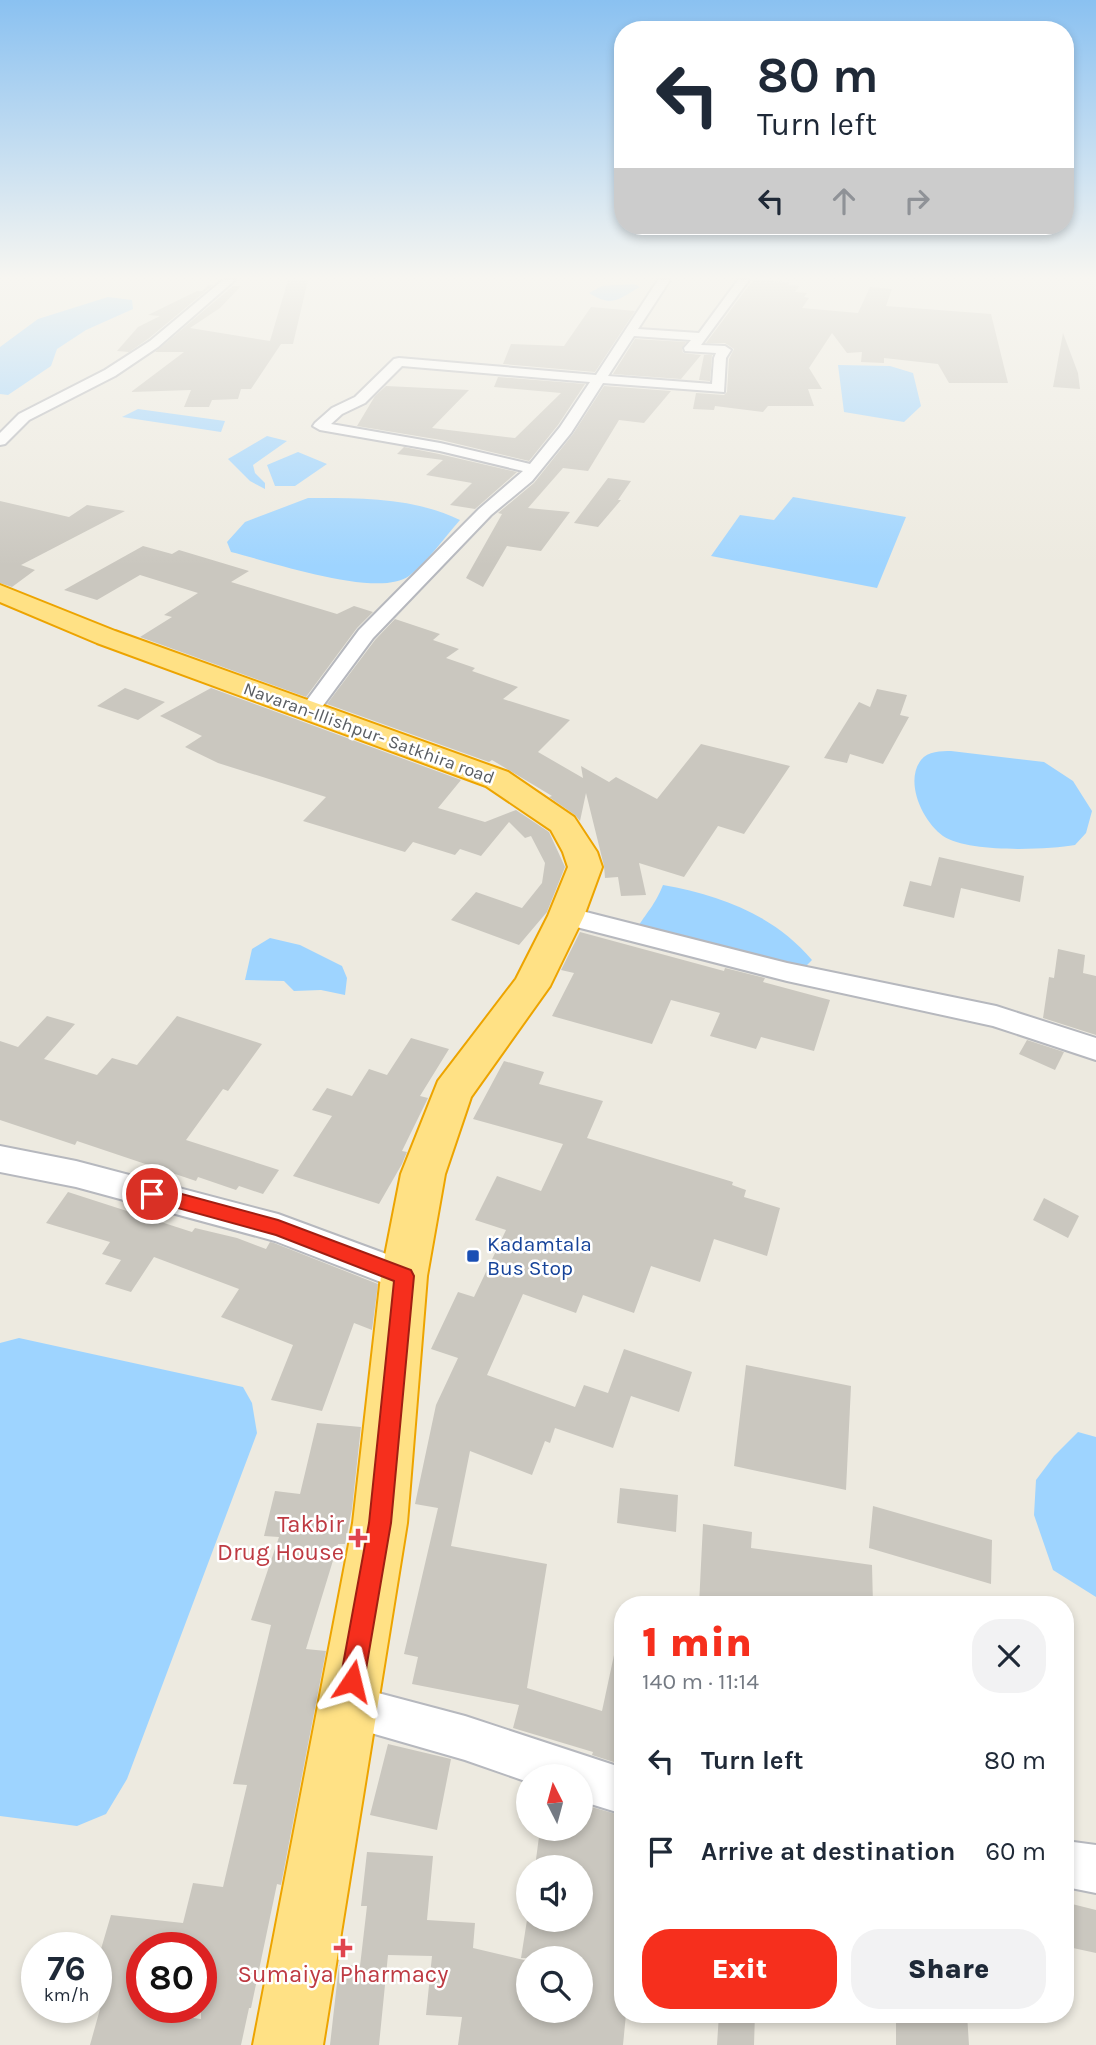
<!DOCTYPE html>
<html lang="en">
<head>
<meta charset="utf-8">
<style>
  body { margin:0; font-family:Karla,sans-serif; background:#f2f2f3; color:#1f2937; height:100vh; display:flex; flex-direction:column; font-size:26px; white-space:nowrap }
  * { box-sizing:border-box; margin:0 }
  p { font-size:23px; color:#747a83 }
  .icon { flex:none; width:38px; height:38px; fill:none; stroke:currentColor; stroke-width:2; stroke-linecap:round; stroke-linejoin:round }
  .map { position:relative; flex:1; overflow:hidden }
  .side { position:absolute; left:614px; top:1596px; width:460px; height:427px; display:flex; flex-direction:column; background:#fff; border-radius:28px; box-shadow:0 4px 10px #0003 }
  .side>* { flex:none }
  .guide { position:absolute; left:614px; top:21px; width:460px; height:214px; border-radius:28px; box-shadow:0 4px 10px #0003; background:#fff; color:#1f2937; overflow:hidden }
  .needle { width:46px; rotate:354deg }
  .fabs { position:absolute; left:516px; top:1764px; display:grid; gap:14px }
  .fabs a { display:grid; place-items:center; width:77px; height:77px; border-radius:50%; background:#fff; box-shadow:0 4px 10px #0003; font-size:35px }
  .speed { position:absolute; left:21px; top:1932px; display:flex; gap:14px; font-size:35px; font-weight:700; text-align:center }
  .speed>* { display:grid; place-content:center; width:91px; height:91px; border-radius:50%; background:#fff; box-shadow:0 4px 10px #0003; line-height:1 }
  .speed small { font-size:18px; font-weight:400 }
  .speed .limit { border:10px solid #d22; background:#fff; color:#111 }
  .pin { position:absolute; display:grid; place-items:center; width:60px; height:60px; color:#fff; margin:-30px; border:4px solid #fff; border-radius:50%; box-shadow:0 2px 7px #0007 }
  .me { position:absolute; width:77px; margin:-38px; rotate:10deg; stroke-linejoin:round; filter:drop-shadow(0 0 5px #0008) }
  .turn { display:flex; align-items:center; gap:24px; height:147px; padding:0 28px; font-size:32px }
  .turn .icon { width:91px; height:91px; stroke-width:2.5 }
  .turn b { display:block; font-size:49px; line-height:60px }
  .lanes { display:flex; align-items:center; height:66px; padding:0 28px; background:#0003; justify-content:center; gap:35px; direction:ltr }
  .lanes .off { opacity:.35 }
  .round { display:grid; place-items:center; flex:none; width:74px; height:74px; border-radius:28px; background:#f2f2f3 }
  .summary { display:flex; align-items:center; justify-content:space-between; height:119px; padding:0 28px }
  h1 { font-size:42px; font-weight:800; line-height:52px; color:#f62f1d }
  .cta { display:flex; gap:14px; margin-top:auto; padding:14px 28px }
  .cta a { flex:1; height:80px; border-radius:28px; background:#f62f1d; color:#fff; font-size:28px; font-weight:800; line-height:80px; text-align:center }
  .cta a+a { background:#f2f2f3; color:#1f2937 }
  ul { padding:0; list-style:none }
  li { display:flex; align-items:center; gap:21px; height:91px; padding:0 28px }
  li div { flex:1 }
  li b { display:block; font-size:26px }
  li em { font-style:normal }
  .map>svg:first-child { display:block }
</style>
</head>
<body>
<div class="map">
<svg width="1096" height="2045" viewBox="0 0 1096 2045">
  <rect width="100%" height="100%" fill="#edeae0"/>
  <path fill="#9ed4ff" d="M634,284l6,3c-22,12 -27,21 -51,6l13,-7z
    M108,297l24,3 1,9 -47,21 -29,19 -6,17 -43,29 -8,-1v-47l38,-28z
    M838,365l52,1 23,7 8,33 -17,16 -60,-10z
    M138,409l87,12 -4,11 -99,-15z
    M267,436l20,5 -34,24 2,8 10,10v6l-15,-8 -22,-22z
    M298,452l29,12 -32,22h-20l-8,-21z
    M793,497l113,20 -29,71 -166,-32 29,-41 34,5z
    M308,498c51,0 105,-1 152,22 -16,18 -32,41 -51,56 -31,23 -140,-15 -178,-24l-4,-10 18,-20z
    M951,751l93,11 29,19 19,30 -6,22 -11,12c-29,5 -107,8 -132,-9 -20,-14 -39,-54 -22,-76 7,-9 20,-9 30,-9z
    M663,885c57,10 111,30 149,75l-7,7 -170,-36c12,-19 20,-26 28,-46z
    M270,938l30,7 42,21 5,12 -2,17 -24,-5 -27,1 -10,-10 -39,-1 7,-31z
    M19,1338l224,49 9,16 5,30 -130,346 -21,35 -29,12 -77,-10v-473z
    M1078,1432l18,5v160l-43,-27 -19,-55 2,-35 18,-24z"/>
  <path fill="#cac7bf" fill-rule="evenodd" d="M288,280h20l-15,64h-12l-30,45h-10l-3,10 -26,1 -3,7h-25l7,-17 -60,2 53,-40h-29l78,-66h8l-21,22 -30,20 80,13z
    M753,280l37,2 -2,3 11,1 -4,6 12,1 -3,4 5,1 -7,10 56,5 12,-26 22,2 -6,17 105,8 17,69h-59l-11,-19 -54,-6v5l-23,-1 1,-10 -15,1 -15,-20 -23,35 13,21h-14l6,17h-46l-5,6 -48,-6 -1,4 -21,-1 3,-16 28,2 3,-3 2,-33 5,-10 -9,-6h-19z
    M209,285h4l-65,54 -19,13 -12,-1 21,-24 22,-11 -12,-1 49,-24h5z
    M591,307l44,4 -40,61 -92,-8 8,-20 53,2z
    M1063,333l15,40 2,16 -27,-2z
    M635,339l51,3 -4,7 1,4 18,2 -20,24 -68,-5z
    M704,355h8l-2,26 -11,-1z
    M498,377l87,7 -27,41 -29,36 -88,-21 -84,-14 18,-30 11,-10 83,4 -37,38 83,10 46,-45 -67,-6z
    M604,386l67,5 -27,32 -25,-3 -31,51 -25,-3 -35,40 42,4 -29,39 -34,-5 -24,41 -17,-9 36,-64 -4,-1 36,-30 39,-49z
    M404,447l35,7 78,18 -42,37 -25,-4 22,-22 -46,-8 17,-15 -46,-6z
    M608,478l23,3 -13,19h3l-23,27 -24,-4z
    M0,501l69,16 18,-12 38,6 -104,54 14,5 -23,17 -12,-4z
    M143,546l29,8 7,-4 70,21 -18,11 106,32 17,-8 19,6 -16,16 -51,69 -166,-60 32,-20 -8,-2 34,-22 -58,-18 -43,25 -33,-10z
    M395,619l45,15 -7,6 26,9 -13,9 29,10 -3,3 46,16 -15,12 67,21 -32,32 45,26 -2,-12 28,16 7,-5 41,22 44,-55 89,22 -46,68 -26,-8 -34,51 -45,-14 7,32 -25,1 -3,-19 -13,1 -1,-12 -18,-73 -6,28 -5,-6 -26,-18 3,-1 -60,-36 -3,2 -162,-58 48,-64z
    M125,688l40,14 -27,18 -41,-14z
    M211,688l250,92 -23,28 47,14 31,-12 33,22 16,35 -18,45 -28,33 -68,-25 25,-28 46,16 20,-25 3,-20 -14,-27 -6,2 -16,-16 -28,34 -21,-7 -5,6 -42,-13 -8,10 -102,-31 23,-24 -108,-34 -33,-16 17,-11 -42,-20z
    M877,689l30,6 -7,20 9,2 -26,47 -33,-10 -3,9 -23,-5 35,-56 11,5z
    M939,857l85,19 -4,26 -59,-14 -7,30 -51,-12 7,-25 21,5z
    M580,932l144,39 1,-3 40,10 -2,4 67,18 -16,51 -53,-14 -5,12 -46,-13 10,-23 -49,-13 -19,44 -100,-28 22,-43 -13,-3z
    M1058,949l27,6 -2,18 13,3v59l-53,-17 6,-41 5,1z
    M47,1016l28,8 -31,35 53,16 15,-17 25,7 40,-49 85,28 -34,47 -5,-2 -37,51 93,30 -16,24 -24,-8 -3,4 -38,-13 -2,4 -119,-40 -2,4 -75,-25v-79l18,6z
    M411,1038l38,11 -29,47 8,2 -26,53 5,1 -5,12 -23,40 -86,-28 39,-60 -20,-6 15,-22 25,8 17,-27 18,6z
    M1027,1040l37,12 -9,18 -36,-16z
    M504,1061l40,11 -5,12 64,17 -16,37 146,44 -1,3 14,5 -2,7 36,11 -13,48 -53,-17 -14,43 -49,-16 -17,47 -51,-18 -7,18 -53,-19 -36,81 88,32 9,-22 24,8 16,-44 68,23 -13,40 -48,-16 -18,52 -58,-20 -5,15 -5,-2 -13,34 -62,-24 -19,95 96,18 -20,124 75,23 12,-56 9,1v109l-31,-10 1,-3 -80,-24 6,-23 -107,-21 6,-27 -14,-3 34,-146 -23,-4 21,-99 22,-47 -27,-9 27,-57 16,5 32,-67 -31,-10 22,-44 44,15 22,-47 -90,-25z
    M68,1192l124,40 3,-4 42,10 29,11 4,-7 4,1 104,41 -6,46 -18,-7 -32,88 -51,-11 22,-55 -72,-28 18,-28 -85,-32 -23,35 -26,-8 16,-24 -19,-6 8,-12 -64,-19z
    M1044,1198l35,18 -11,22 -35,-18z
    M746,1365l105,21 -5,104 -112,-24z
    M317,1423l44,4 -9,82 -7,35h-7l-32,105 20,2 -45,234 -4,-1 -26,124h-2l-8,37h-151l17,-61 -11,-1v-17l15,-51 72,8 10,-40 30,4 24,-102 -14,-1 38,-159 -20,-5 28,-83 -15,-1 11,-45 25,3zM142,1948h59v71l-59,-8z
    M620,1488l58,7 -2,37 -59,-9z
    M873,1506l119,34 -1,44 -122,-36z
    M703,1524l49,8 -1,16 121,17 1,40h-174z
    M388,1744l63,15 -14,71 -67,-15z
    M581,1804l42,12v198h3l-3,31h-165l4,-28 -36,-2 6,-59 -44,-1 -9,90h-49l9,-80 21,1 7,-60h-6l6,-54 66,4 -6,64 48,3 -2,25 55,13v50h53v-53h-60l6,-38h54v-53h-46l5,-38h41z
    M1068,1903l28,7v43l-23,-5z
    M719,2014h36l-1,31h-37z
    M896,2014h71l2,31h-73z"/>
  <g fill="none" stroke-linecap="round" stroke-linejoin="round">
    <g stroke="#b6b8be" stroke-width="4">
      <path id="minor" d="M223,280h12l-77,67 -43,29 -86,44 -24,24 -5,1v-12l19,-19 86,-44 45,-29z
        M658,280h12l-32,49 61,4 39,-53h11l-48,65 24,1 6,4 -5,8 -2,34 -121,-9 -32,50 -39,48 -41,34 -118,123 -57,77h-14l-3,-4 60,-81 120,-121 44,-38 -83,-20 -120,-21 -7,-4 2,-3 17,-15 23,-11 39,-38 5,-1 197,17zM634,336l57,4 -7,8 1,3 31,2 -2,5 -2,26 -104,-8zM402,366l188,16 -30,45 -30,37 -90,-21 -109,-19 11,-10 23,-11z
        M566,907l221,56 209,43 100,32v22l-103,-34 -206,-45 -230,-59 -4,-6 4,-6z
        M0,1146l76,15 202,53 138,51 5,11 -5,11 -12,4 -129,-50 -199,-54 -76,-15z
        M348,1685l117,31 158,52v46l-42,-13v-25h-53v6l-63,-22 -132,-38 -7,-15 7,-15z
        M1066,1841l30,4v48l-30,-6z"/>
    </g>
    <g stroke="#eda400" stroke-width="4">
      <path id="highway" d="M0,585l115,46 393,141 66,45 23,35 5,15 -18,49 -34,70 -79,111 -26,77 -18,102 -20,247 -84,522h-70l100,-522 28,-247 20,-102 37,-93 78,-102 32,-63 20,-49 -5,-15 -12,-22 -65,-44 -389,-143 -97,-41z"/>
    </g>
    <use href="#minor" fill="#fff" fill-rule="evenodd"/>
    <use href="#highway" fill="#ffe185" fill-rule="evenodd"/>
  </g>
  <linearGradient id="sky" x2="0" y2="1"><stop stop-color="#8ac1f1"/><stop offset="0.49" stop-color="#f7f6f1"/><stop offset="1" stop-color="#f7f6f1" stop-opacity="0"/></linearGradient>
  <rect width="1096" height="566" fill="url(#sky)"/>
  <path fill="#f62f1d" stroke="#a01f13" stroke-width="2" d="M152,1186l126,34 133,50 3,6 -23,247 -27,158 -3,8 -9,4 -9,-4 -3,-8 29,-158 25,-242 -118,-46 -131,-36 -2,-5 2,-5z"/>
  <rect fill="#1a4fb4" stroke="#fff" stroke-width="2.5" x="466" y="1249" width="14" height="14" rx="3.5"/>
  <g fill="#e0444e" stroke="#fff" stroke-width="2.5">
    <path d="M354.5 1527.5h7v7h7v7h-7v7h-7v-7h-7v-7h7z"/>
    <path d="M339.5 1937.5h7v7h7v7h-7v7h-7v-7h-7v-7h7z"/>
  </g>
  <g text-anchor="middle" stroke-width="5" stroke-linejoin="round" paint-order="stroke">
    <g font-size="18" fill="#595d62" stroke="#fff">
      <text transform="translate(369 733) rotate(20)" y="6">Navaran-Illishpur- Satkhira road</text>
    </g>
    <g font-size="21" fill="#164399" stroke="#fff" text-anchor="start">
      <text x="487" y="1251">Kadamtala<tspan x="487" dy="24">Bus Stop</tspan></text>
    </g>
    <g font-size="24" fill="#be3a42" stroke="#fff" text-anchor="end">
      <text x="344" y="1532">Takbir<tspan x="344" dy="28">Drug House</tspan></text>
      <text x="343" y="1982" text-anchor="middle">Sumaiya Pharmacy</text>
    </g>
  </g>
</svg>
<div class="fabs">
<a><svg class="needle" viewBox="-14 -14 28 28"><path d="M0-13l5 13h-10z" fill="#e53935"/><path d="M0 13l5-13h-10z" fill="#747a83"/></svg></a>
<a><svg class="icon" aria-label="sound" viewBox="0 0 24 24"><path d="M4 9h4l5-4v14l-5-4H4zM17 9q2 3 0 6"/></svg></a>
<a><svg class="icon" aria-label="search" viewBox="0 0 24 24"><circle cx="10" cy="10" r="6"/><path d="M15 15l6 6"/></svg></a>
</div>
<div class="speed"><div>76<small>km/h</small></div><div class="limit">80</div></div>
<div class="pin" style="left:152px;top:1194px;background:#d93025"><svg class="icon" aria-label="arrive" viewBox="0 0 24 24"><path d="M6 21V4h12l-3 4 3 4H6"/></svg></div>
<svg class="me" style="left:352px;top:1681px" viewBox="-20 -20 40 40"><path d="M0-17L14 15 0 8-14 15z" fill="#f62f1d" stroke="#fff" stroke-width="4"/></svg>
<div class="guide">
<div class="turn"><svg class="icon" aria-label="left" viewBox="0 0 24 24"><path d="M17 20v-9H6M10 6l-5 5 5 5"/></svg><div><b>80 m</b>Turn left</div></div>
<div class="lanes"><svg class="icon" aria-label="left" viewBox="0 0 24 24"><path d="M17 20v-9H6M10 6l-5 5 5 5"/></svg><svg class="icon off" aria-label="ahead" viewBox="0 0 24 24"><path d="M12 20V5M6 11l6-6 6 6"/></svg><svg class="icon off" aria-label="right" viewBox="0 0 24 24"><path d="M7 20v-9h11M14 6l5 5-5 5"/></svg></div>
</div>
<section class="side">
<div class="summary"><div><h1>1 min</h1><p>140 m · 11:14</p></div><a class="round"><svg class="icon" aria-label="close" viewBox="0 0 24 24"><path d="M6 6l12 12M18 6L6 18"/></svg></a></div>
<ul>
<li><svg class="icon" aria-label="left" viewBox="0 0 24 24"><path d="M17 20v-9H6M10 6l-5 5 5 5"/></svg><div><b>Turn left</b></div><em>80 m</em></li>
<li><svg class="icon" aria-label="arrive" viewBox="0 0 24 24"><path d="M6 21V4h12l-3 4 3 4H6"/></svg><div><b>Arrive at destination</b></div><em>60 m</em></li>
</ul>
<div class="cta"><a>Exit</a><a>Share</a></div>
</section>
</div>
</body>
</html>
